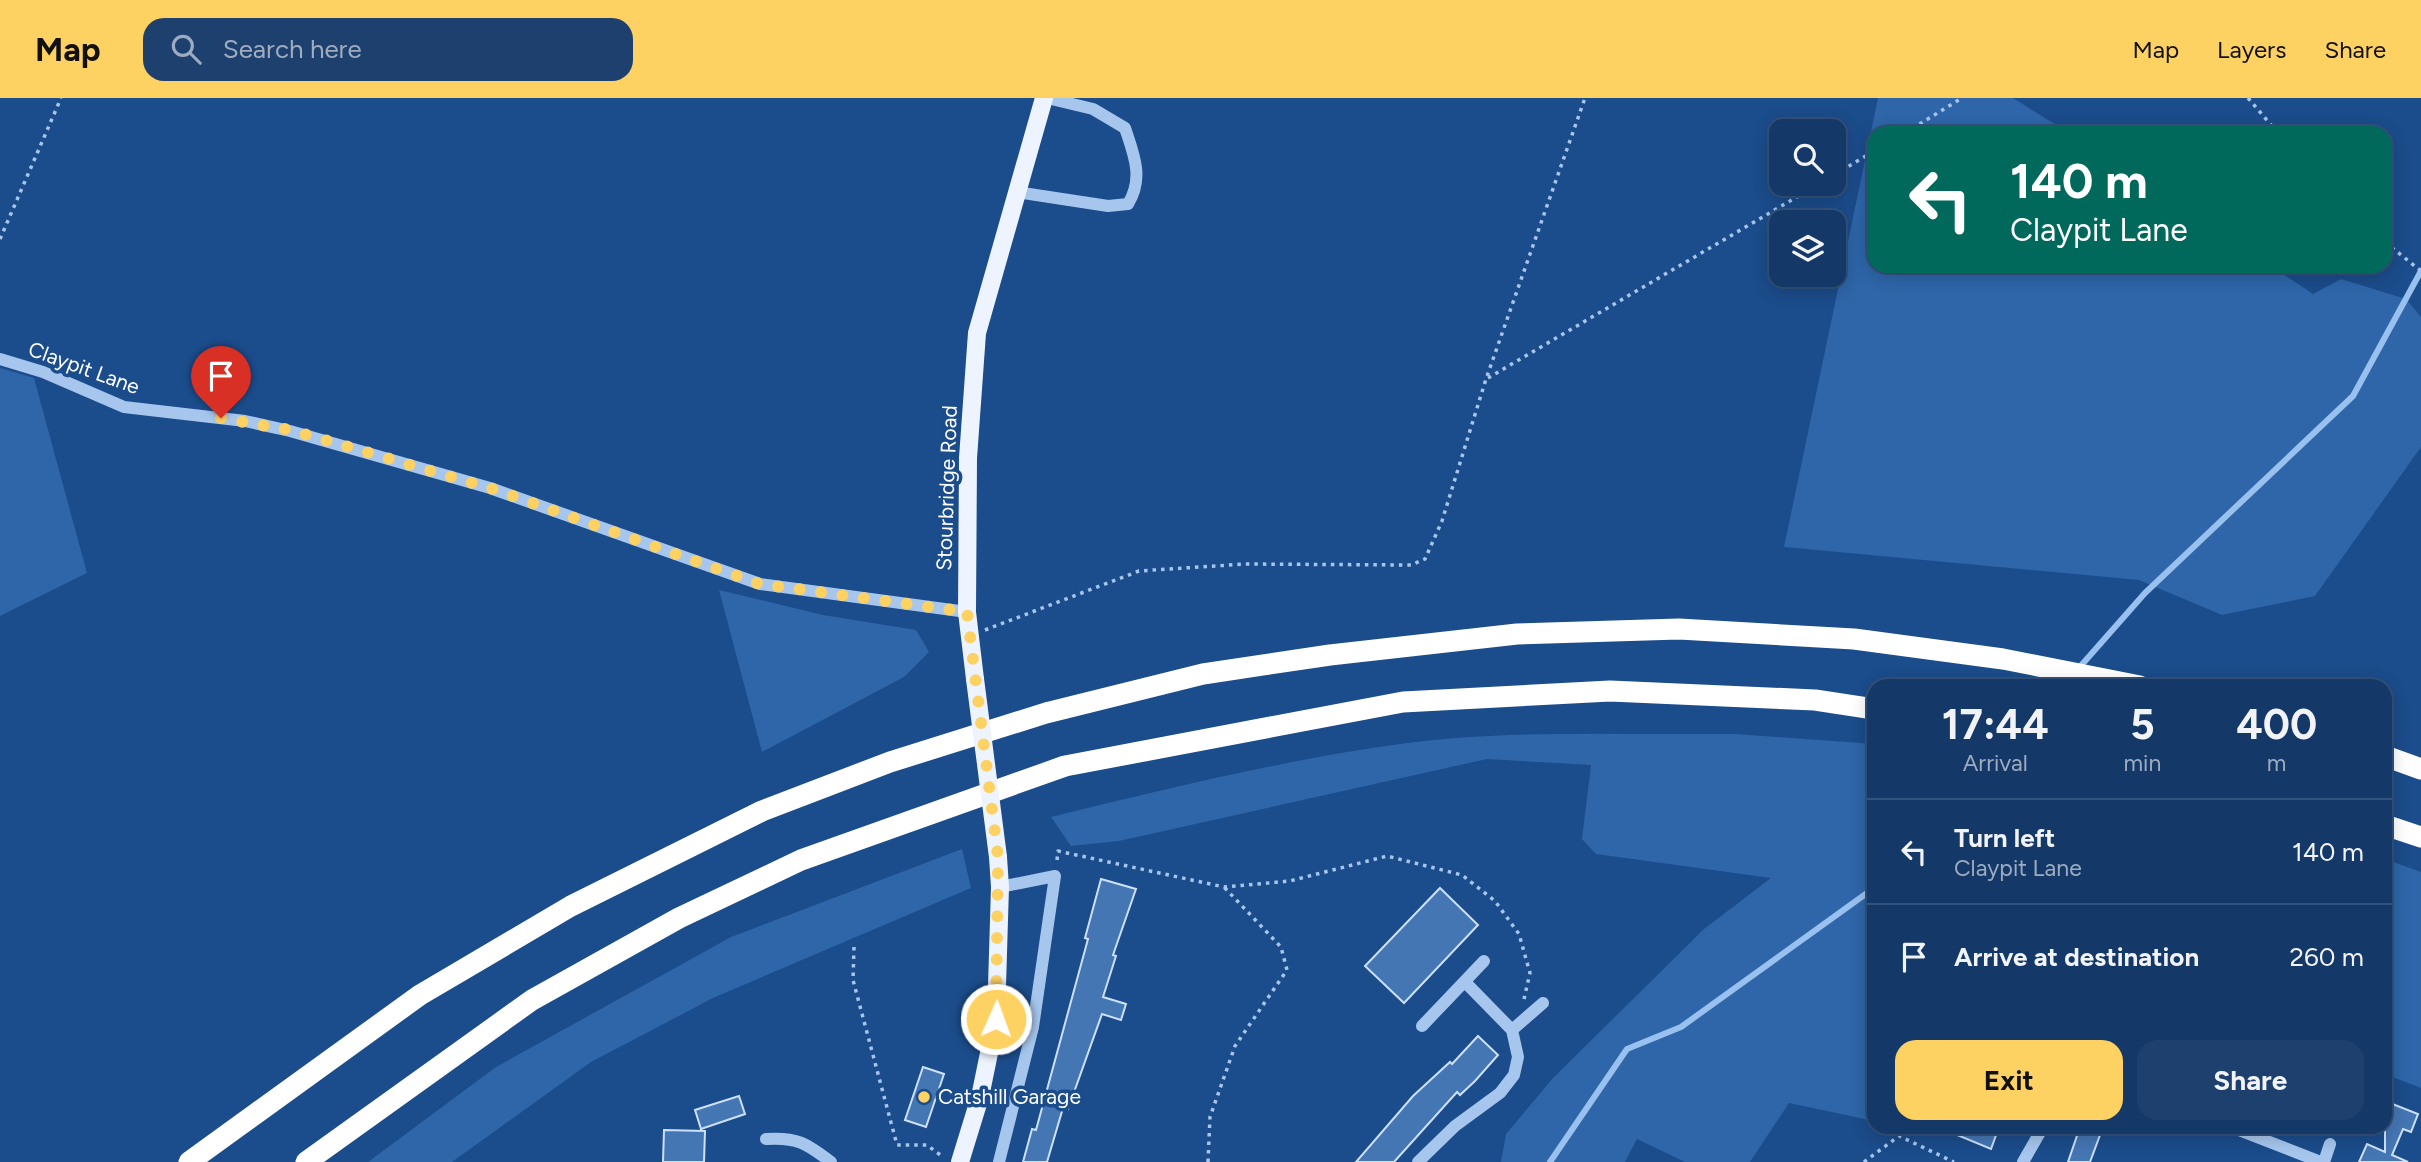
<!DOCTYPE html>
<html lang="en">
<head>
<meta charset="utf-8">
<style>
  body { margin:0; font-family:Figtree,sans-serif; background:#1d406e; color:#f1f3f6; height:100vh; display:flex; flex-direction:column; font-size:26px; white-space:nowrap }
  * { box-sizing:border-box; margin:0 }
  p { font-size:23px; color:#9dacc0 }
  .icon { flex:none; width:38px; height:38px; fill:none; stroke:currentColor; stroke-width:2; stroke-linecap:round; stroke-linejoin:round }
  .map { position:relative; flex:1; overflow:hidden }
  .side { position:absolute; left:1867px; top:581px; width:525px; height:455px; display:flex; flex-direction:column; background:#143968; border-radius:21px; box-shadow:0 4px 18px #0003,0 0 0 2px #33537c }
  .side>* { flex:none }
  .hud { position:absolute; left:1867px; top:28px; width:525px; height:147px; border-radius:21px; box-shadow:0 4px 18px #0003,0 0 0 2px #33537c; background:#00695c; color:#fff; overflow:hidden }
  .buttons { position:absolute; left:1769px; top:21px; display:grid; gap:14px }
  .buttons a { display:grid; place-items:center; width:77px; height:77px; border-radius:14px; background:#143968; box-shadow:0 4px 18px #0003,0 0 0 2px #33537c; font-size:35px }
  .pin { position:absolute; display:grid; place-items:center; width:60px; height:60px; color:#fff; margin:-72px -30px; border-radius:50% 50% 50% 0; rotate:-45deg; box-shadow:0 0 7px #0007 }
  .pin .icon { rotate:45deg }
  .me { position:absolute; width:77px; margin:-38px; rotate:2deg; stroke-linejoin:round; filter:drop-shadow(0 0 5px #0008) }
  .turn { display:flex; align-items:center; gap:24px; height:147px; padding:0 28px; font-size:32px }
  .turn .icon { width:91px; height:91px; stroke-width:2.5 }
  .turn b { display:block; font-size:49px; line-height:60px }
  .eta { display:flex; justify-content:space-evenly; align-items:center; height:119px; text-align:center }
  .eta b { font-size:42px; font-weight:700; line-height:49px }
  .button { display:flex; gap:14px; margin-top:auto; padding:14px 28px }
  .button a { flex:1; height:80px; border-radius:21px; background:#fed163; color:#111; font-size:28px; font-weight:700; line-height:80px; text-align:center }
  .button a+a { background:#1d406e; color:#f1f3f6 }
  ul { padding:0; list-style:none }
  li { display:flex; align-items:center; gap:21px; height:105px; padding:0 28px; border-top:2px solid #33537c }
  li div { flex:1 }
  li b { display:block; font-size:26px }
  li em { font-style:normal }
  header { display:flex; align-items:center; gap:42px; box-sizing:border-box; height:98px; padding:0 35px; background:#fed163; color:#111 }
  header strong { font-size:33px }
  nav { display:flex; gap:38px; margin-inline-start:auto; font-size:24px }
  .search { width:490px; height:63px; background:#1d406e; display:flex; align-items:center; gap:18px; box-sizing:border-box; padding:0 24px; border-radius:21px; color:#9dacc0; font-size:26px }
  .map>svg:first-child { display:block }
</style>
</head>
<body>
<header>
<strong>Map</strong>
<div class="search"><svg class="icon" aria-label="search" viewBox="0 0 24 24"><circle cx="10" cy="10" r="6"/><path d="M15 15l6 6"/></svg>Search here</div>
<nav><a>Map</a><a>Layers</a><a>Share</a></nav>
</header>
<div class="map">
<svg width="2421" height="1064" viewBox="0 0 2421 1064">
  <rect width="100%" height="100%" fill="#1b4c8b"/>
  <path fill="#2e66a9" d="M1878,0h135l56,35h-195v133h397l42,28 28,-15 65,20 15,18v130l-106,149 -93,19 -83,-35 -355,-33z
    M0,270l34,10 53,195 -87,43z
    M719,492l104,25 93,15 13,22 -25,25 -142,75z
    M1735,636l139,10v377l-85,-18 -39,59h-65l-48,-23 -12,23h-124l5,-28 47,-56 151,-149 67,-51 -175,-24 -14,-15 9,-74 -104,-6 -368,82 -48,5 -20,-29c115,-28 232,-57 349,-73 110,-15 224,-9 335,-10z
    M962,751l9,39 -258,110 -122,64 -139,100h-84l128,-95 235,-130z
    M2385,761l36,13v216l-36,-14z"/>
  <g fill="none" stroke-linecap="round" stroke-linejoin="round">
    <path stroke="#99c1ef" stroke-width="6" d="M2078,571l67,-76 208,-197 68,-125
      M1550,1064l77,-113 54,-22 193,-139"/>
  </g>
  <path fill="#4476b3" stroke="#cce1f9" stroke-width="2" d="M1101,781l35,10 -23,66 3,1 -13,41 23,7 -5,16 -19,-6 -34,95 -5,-1 -16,54h-24l9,-33 4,1 52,-191 -3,-1z
    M1440,790l38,37 -74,78 -39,-37z
    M1478,938l20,19 -23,26 -15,14 -3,-3 -63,70h-38l57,-66 37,-34 2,2z
    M923,969l21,7 -18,53 -21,-7z
    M739,998l6,18 -44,15 -6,-19z
    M2385,1003l33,13 -7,18 -8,-3 -11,26 16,7h-49l8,-18 18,8z
    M1938,1029h61l-8,22z
    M2080,1029h23l-13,35h-22z
    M664,1032l41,1 -1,31h-41z"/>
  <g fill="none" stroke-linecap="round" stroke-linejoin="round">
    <path stroke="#a6c6ed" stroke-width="3.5" stroke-dasharray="3.5 5" stroke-linecap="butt" d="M2248,0l30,35
      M1905,35l57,-35
      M1834,77l40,-24
      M0,141l61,-141
      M2385,144l36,29
      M1488,280l331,-194
      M985,532l154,-59 106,-7 166,1 14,-6 17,-38 44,-142 99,-281
      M1057,762l1,-9 166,36 66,-6 97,-25 75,19 33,26 24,33 11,39 -6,26
      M854,849l-1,33 44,165h30l16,12
      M1208,1064l2,-45 25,-71 52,-76 -6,-23 -57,-60
      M1864,1064l35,-26 55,26"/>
    <path stroke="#a6c6ed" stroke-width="12" d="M1016,94l92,14 20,-2c16,-26 6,-49 -3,-76l-32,-19 -46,-11
      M0,261l43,13 81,35 121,14 45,10 200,57 270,96 207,28
      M1422,928l62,-65
      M1512,932l31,-27
      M2231,1029l90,35
      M766,1041c31,-2 40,4 65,23
      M999,1064l34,-135 22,-151 -55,11
      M1418,1064l37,-36 45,-33 14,-18 4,-18 -6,-27 -47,-48
      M2023,1064l20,-35
      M2324,1064l6,-18"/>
    <path stroke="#edf4ff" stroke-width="18" d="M975,581l-8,-67 1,-154 9,-125 67,-235
      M960,1064l20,-65 16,-78 4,-132 -2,-30"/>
    <path stroke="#fff" stroke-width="21" d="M2385,658l36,13
      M2385,727l36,12
      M189,1064l231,-167 151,-89 191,-95 128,-49 156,-49 157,-39 127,-19 187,-21 162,-5 175,10 149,20 137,27
      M306,1064l226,-162 147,-82 122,-58 264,-94 338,-64 207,-11 205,9 59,9"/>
    <path stroke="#edf4ff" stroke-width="18" d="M975,581l23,178"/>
  </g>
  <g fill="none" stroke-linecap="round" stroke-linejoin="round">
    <path stroke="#fed163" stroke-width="12" stroke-dasharray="0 21.6" d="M221,320l69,12 200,58 270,96 207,28 31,245 -2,162"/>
  </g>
  <circle fill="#fed163" stroke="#1b4c8b" stroke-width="2.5" cx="924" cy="999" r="7"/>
  <g text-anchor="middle" stroke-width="7" stroke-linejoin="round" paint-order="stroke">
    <g font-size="21" fill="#fff" stroke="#1b4c8b">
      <text transform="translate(84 270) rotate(20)" y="7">Claypit Lane</text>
      <text transform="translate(947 390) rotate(-88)" y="7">Stourbridge Road</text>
    </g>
    <g font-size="21" fill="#fff" stroke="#1b4c8b" text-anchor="start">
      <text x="938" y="1006">Catshill Garage</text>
    </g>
  </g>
</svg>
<div class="buttons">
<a><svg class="icon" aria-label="search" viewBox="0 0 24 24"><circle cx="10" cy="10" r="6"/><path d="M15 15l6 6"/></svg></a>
<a><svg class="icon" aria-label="layers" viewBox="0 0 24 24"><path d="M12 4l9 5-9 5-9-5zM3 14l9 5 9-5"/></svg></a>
</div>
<div class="pin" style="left:221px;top:320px;background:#d93025"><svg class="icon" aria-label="arrive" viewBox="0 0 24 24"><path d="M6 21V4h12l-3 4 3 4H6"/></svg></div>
<svg class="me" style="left:996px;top:921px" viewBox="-20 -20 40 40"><circle r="17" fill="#fed163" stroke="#fff" stroke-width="3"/><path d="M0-11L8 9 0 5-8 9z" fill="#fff"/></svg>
<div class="hud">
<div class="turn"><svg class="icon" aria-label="left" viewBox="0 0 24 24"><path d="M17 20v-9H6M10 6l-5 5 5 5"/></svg><div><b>140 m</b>Claypit Lane</div></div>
</div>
<section class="side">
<div class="eta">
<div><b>17:44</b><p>Arrival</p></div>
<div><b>5</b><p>min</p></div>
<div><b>400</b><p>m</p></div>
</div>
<ul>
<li><svg class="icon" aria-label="left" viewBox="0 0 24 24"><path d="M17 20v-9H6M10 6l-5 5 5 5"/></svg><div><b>Turn left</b><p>Claypit Lane</p></div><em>140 m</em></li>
<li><svg class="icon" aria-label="arrive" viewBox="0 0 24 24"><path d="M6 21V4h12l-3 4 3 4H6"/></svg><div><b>Arrive at destination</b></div><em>260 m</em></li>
</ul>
<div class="button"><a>Exit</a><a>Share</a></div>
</section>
</div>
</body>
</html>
